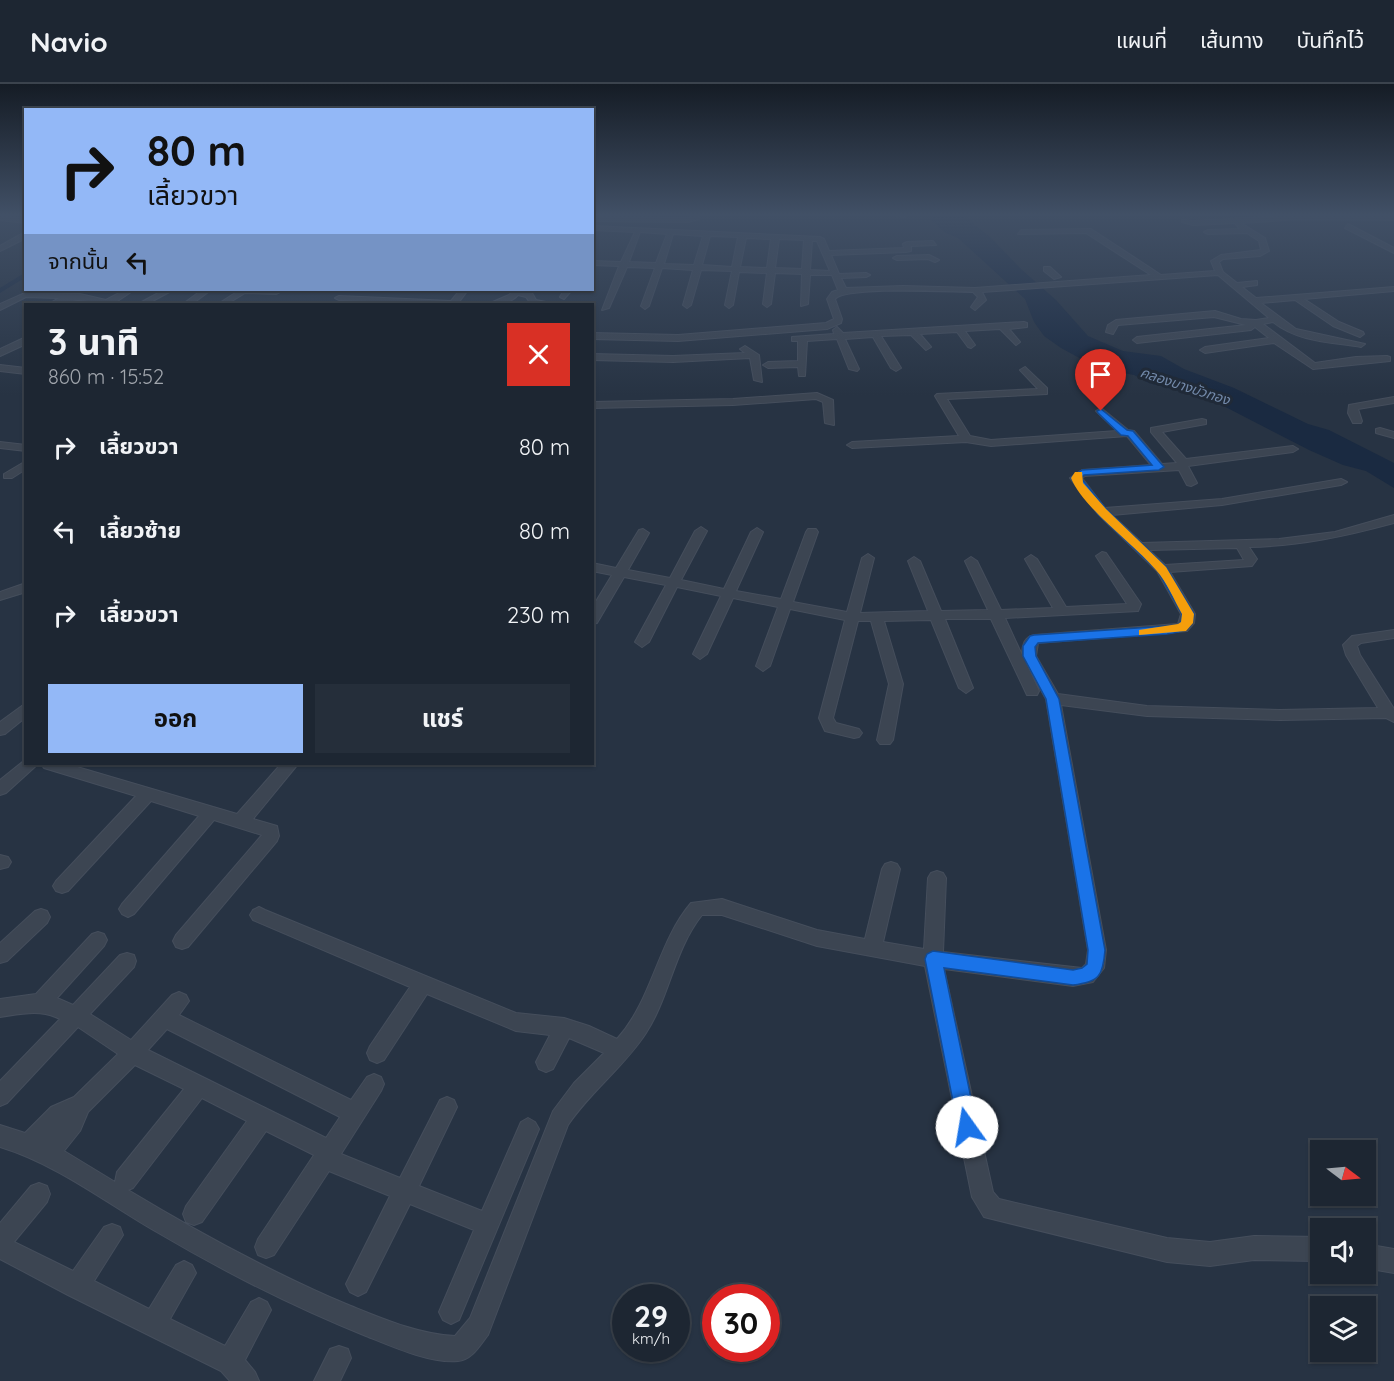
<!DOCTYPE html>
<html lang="th">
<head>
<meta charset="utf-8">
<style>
  body { margin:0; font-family:Quicksand,"Noto Sans Thai",sans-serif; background:#252e3a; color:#f1f3f6; height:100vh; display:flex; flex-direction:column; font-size:22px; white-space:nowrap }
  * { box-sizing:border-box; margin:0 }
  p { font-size:20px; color:#a0a5ac }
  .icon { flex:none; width:33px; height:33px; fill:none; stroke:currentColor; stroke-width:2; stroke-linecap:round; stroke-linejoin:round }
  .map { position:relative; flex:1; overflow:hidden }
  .panel { position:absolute; left:24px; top:219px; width:570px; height:462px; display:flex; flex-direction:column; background:#1d2632; border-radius:0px; box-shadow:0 2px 4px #0004,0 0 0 2px #3b434d }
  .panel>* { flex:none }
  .guide { position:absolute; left:24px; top:24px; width:570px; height:183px; border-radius:0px; box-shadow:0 2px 4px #0004,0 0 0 2px #3b434d; background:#93b8f7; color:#111; overflow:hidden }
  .needle { width:39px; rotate:106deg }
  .buttons { position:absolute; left:1310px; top:1056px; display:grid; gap:12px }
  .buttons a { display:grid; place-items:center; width:66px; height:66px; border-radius:0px; background:#1d2632; box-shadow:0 2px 4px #0004,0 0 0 2px #3b434d; font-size:30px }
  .speed { position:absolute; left:612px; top:1200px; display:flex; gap:12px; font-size:30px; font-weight:700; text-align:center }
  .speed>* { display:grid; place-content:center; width:78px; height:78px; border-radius:50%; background:#1d2632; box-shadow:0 2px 4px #0004,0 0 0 2px #3b434d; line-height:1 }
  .speed small { font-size:15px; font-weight:400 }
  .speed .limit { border:9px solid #d22; background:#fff; color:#111 }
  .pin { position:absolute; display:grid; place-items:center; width:51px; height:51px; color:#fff; margin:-62px -26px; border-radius:50% 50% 50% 0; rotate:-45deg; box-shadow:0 0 6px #0007 }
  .pin .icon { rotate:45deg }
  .me { position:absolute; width:66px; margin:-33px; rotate:347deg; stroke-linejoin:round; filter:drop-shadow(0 0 4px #0008) }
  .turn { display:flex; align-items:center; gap:21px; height:126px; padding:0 24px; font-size:27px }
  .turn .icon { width:78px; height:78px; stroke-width:2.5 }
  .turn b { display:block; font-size:42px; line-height:51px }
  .then { display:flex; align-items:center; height:57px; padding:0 24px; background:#0003; gap:12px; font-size:22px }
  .round { display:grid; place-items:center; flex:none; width:63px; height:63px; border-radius:0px; background:#252e3a }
  .overview { display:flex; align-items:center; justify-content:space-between; height:102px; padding:0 24px }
  h1 { font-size:36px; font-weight:700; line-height:45px }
  .cta { display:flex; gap:12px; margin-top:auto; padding:12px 24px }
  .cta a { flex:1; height:69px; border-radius:0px; background:#93b8f7; color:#111; font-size:24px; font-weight:700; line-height:69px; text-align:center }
  .cta a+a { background:#252e3a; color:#f1f3f6 }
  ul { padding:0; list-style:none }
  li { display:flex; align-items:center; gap:18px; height:84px; padding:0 24px }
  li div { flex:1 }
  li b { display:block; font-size:22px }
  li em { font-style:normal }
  header { display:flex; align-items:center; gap:36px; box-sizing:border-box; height:84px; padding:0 30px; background:#1d2632; border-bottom:2px solid #3b434d }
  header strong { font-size:28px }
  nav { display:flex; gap:33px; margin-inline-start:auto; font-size:21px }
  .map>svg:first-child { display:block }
</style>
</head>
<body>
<header>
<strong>Navio</strong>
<nav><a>แผนที่</a><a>เส้นทาง</a><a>บันทึกไว้</a></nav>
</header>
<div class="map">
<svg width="1394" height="1297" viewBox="0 0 1394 1297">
  <rect width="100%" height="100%" fill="#273343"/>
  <path fill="#1a2a41" d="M933,130h28l29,23 31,32 35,31 32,36 35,15 38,5 23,13 50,19 74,36 21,6 65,33v25l-28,-17 -23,-6 -34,-15 -99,-51 -61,-16 -15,-8 -36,-7 -37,-20 -17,-12 -10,-14 -9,-23 -67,-61 -14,-6 -15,-14 7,-1z"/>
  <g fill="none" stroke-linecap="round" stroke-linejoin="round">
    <path fill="#1a2a41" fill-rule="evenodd" d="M26,188v5l-26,16v-5z"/>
    <g stroke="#454e5c" stroke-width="2">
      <path id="minor" d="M696,130h6l-3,5 -11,3 -96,-1v-4l96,1z
        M890,130h18v1l-3,2z
        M1301,131l93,1v4l-93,-1 -60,4 24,15 4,13 -9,5 -37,3 -4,3 4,10 14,11 20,-2v4l-15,2 14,11 138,-11v4l-90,8 35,23 24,10 1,2 -4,3 -27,-11 -38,-26 -34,3 35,26 69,15 -4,3c-30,-5 -63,-5 -88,-25l-10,2 52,39 41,-6 31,-1 3,1v4l-77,8 -39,-26 -69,10 -5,-3 5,-3 64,-9 -14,-11 -4,3 -114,13 -4,-3 4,-3 109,-12 -32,-8 -96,8 -5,9 -7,-2 2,-7 8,-5 99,-9 26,8 15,1 13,-2 -51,-43 -236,17 4,8 -11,10 -4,-3 7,-10 -5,-5c-22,0 -126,-6 -138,7l7,20 -1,4 -14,6 -149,12 -86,-2v-6l86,2 148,-12 8,-4 -7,-20 5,-7 6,-2 -6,-15h-22l-2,29 -7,2 1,-32 -27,-1 -4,31 -4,3 -4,-3 4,-31 -28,-1 -6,33 -4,3 -4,-3 7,-34 -31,-1 -10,35 -4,3 -4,-3 10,-35 -31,-2 -13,38 -4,3 -4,-3 14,-38 -28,-1 -18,41 -7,2 17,-44 -27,-1v-4l29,1 14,-30 -43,-2v-4l228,11 4,2 5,12 75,-3 -1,-4 4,-2 26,-1 3,4 -25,1v5l-5,1 -75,3 8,19 27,-1 4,2 -4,2 -25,1 5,10 57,-2 72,2 176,-13 -65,-42 -68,1 3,-4 70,-1 70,46 54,-4 -4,-10 10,-6 40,-5 -2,-9 -12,-8 -39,1 -4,-2 4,-2 32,-1 -5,-6 -42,2 -11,-3v-2l11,1zM640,148l27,2 -11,29 -27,-1zM673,150l30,2 -9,29 -30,-1zM710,152l28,1 -6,30 -30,-2zM746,154l25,1 -4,29 -27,-1zM779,155l25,1 -2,29 -27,-1zM812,157h5l13,30 -20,-1z
        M0,132l26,3v4l-26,-3z
        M1348,140l46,24v5l-49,-25z
        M23,149h3v5l-26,13v-5z
        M929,171l10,5 -4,2 -7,-3 -31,1 -4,-2 4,-2z
        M1044,183h6l11,10 -7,2 -10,-8z
        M125,206h9l-18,12 3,2 -41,-4 -22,4 -4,-2 7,-4 -33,-1 -26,13v-6l25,-11 55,1 26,6z
        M164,206h9l-26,14h-9z
        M202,206h9l-19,14h-9z
        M240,206h36l4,2 -4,2 -31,-1 -18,11h-9z
        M460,206h8l-9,12 2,2 -122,-4 -4,-2 4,-2 112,5z
        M514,206l18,3 4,7 10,2 -4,2h-11l-5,-7 -8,-2c-7,8 -20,10 -30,9l21,-9z
        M564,206h8l-8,9 -4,-2z
        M1024,238l3,1v4l-18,2 11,13 -4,3 -16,-16 -35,2 10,14 -4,3 -3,-1 -11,-15 -37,2 11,13 -5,3 -15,-15 -30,1 20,32 -5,3 -5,-3 -18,-31 -28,2 14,30 -2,2 -8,-2 -12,-30 -30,2 -2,35h-6l-1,-9 -30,1 -5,-3 5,-3 30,-1v-20h-6v-4l42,-3 -1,-4 4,-3 6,6z
        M26,253v7l-26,12v-7z
        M745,262l14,9 3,27 -8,-2 -4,-22 -77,4 -81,-2v-6l81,2 72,-3 -5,-4z
        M0,281l26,3v6l-26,-3z
        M1025,283l22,21v6l-100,5 23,37 21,4 126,-9 -21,-20 5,-3 27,22 6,1 28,33 15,-1 -26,-31v-4l51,-9 4,1v4l-44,8 24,27 107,-13 5,3 -5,3 -105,14 9,17 -6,3 -4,-1 -8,-15 -94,6 -3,2 23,30 117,-9 119,-20 6,3 -6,3 -119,20 -110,10 30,28 137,-4 56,-7 59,-17v8c-48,13 -94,23 -145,24l8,12 -5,7 -82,6 25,42 -1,9 -7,8 -149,12 -2,13 22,38 89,12 133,4 98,-2 -32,-53 -3,-10 9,-9 42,-6v8l-33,5 -4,3 3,9 34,54v13l-8,-4 -106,2 -133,-4 -86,-11 45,245 -2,18 -11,14 -20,4 -129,-17 49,223 6,7 168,39 43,4 44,-6 66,1v24l-66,-1 -44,6 -43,-4 -183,-45 -12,-20 -47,-231 -108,-20 -95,-31h-20c-28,35 -32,81 -56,118 -22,34 -55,58 -78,92l-80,210c-8,10 -16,25 -30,26 -27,3 -67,-15 -92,-25 -73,-29 -143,-65 -211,-105 -50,-29 -99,-67 -155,-84v-22l25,8 26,-26 23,-10 44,-43 -40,-27 -71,76 -7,3v-25l60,-62c-20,-10 -39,-5 -60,-2v-18l36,-5 56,-60 6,-2 6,2 3,6 -3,6 -47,52 16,7 47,-50 7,-2 7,2 2,6 -2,6 -44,47 41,26 41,-45 7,-3 7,3 3,6 -10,14 172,85 16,-23 7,-3 7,3 3,7 -3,7 -40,63 59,24 40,-78 7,-3 7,3 3,7 -38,79 63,25 39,-89 7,-4 7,4 4,7 -80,191 -8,4 -8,-4 -4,-8 35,-82 -64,-26 -44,88 -8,4 -8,-4 -4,-8 44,-88 -61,-25 -55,84 -8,3 -8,-3 -3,-8 3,-8 56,-84 -48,-24 -64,91 -8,3 -8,-3 -3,-8 3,-8 61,-85 -45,-23 -69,90 -5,2c70,42 142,82 218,114 35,14 71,30 109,32l15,-18 83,-207 21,-28 30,-30 -35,-15 -16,31 -7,3 -7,-3 -3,-7 14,-27 -34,-4 -89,-37 -43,66 -7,3 -7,-3 -3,-7 3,-7 40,-59 -157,-67 -3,-5 3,-5 6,-3 6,3 251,103 48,5 25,8 28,13c36,-40 40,-96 74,-136l31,-4 95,31 48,9 17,-70 3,-5 6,-2 6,2 3,5 -17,73 41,7 4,-71 3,-5 6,-2 6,2 3,5 -3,74 139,16 4,-4 2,-14 -42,-251 -21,-38 14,30 -2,4h-10l-36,-76h-46l28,69 -7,5 -7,-5 -28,-68 -47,1 19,63 -10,56 -3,4h-10l-3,-4 12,-56 -18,-63h-13l-25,97 3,5 23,6 3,4 -3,4 -5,1 -29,-7 -6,-13 26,-98 -55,-11 -20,57 -7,5 -7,-5 22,-59 -45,-9 -26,56 -7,5 -7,-5 28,-58 -44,-9 -28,55 -7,5 -7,-5 31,-57 -42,-8 -27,46 -5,1v-16l20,-33 -20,-4v-8l24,5 23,-38 4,-1 6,4 -21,37 42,8 25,-47 6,-4 6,4 -26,49 43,9 27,-57 6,-4 6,4 -27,59 45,8 25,-67 2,-3h8l2,3 -25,70 54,10 15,-54 6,-4 6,4 -14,55 68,-2 -20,-50 6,-4 6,4 21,50 47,-1 -23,-49 6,-4 6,4 24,49 52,-2 -28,-49 6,-4 6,4 29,48 61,-3 -31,-48 6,-4 4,1 35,51 -3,7 -133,7 17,37c0,-9 2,-18 12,-20l144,-11 3,-10 -24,-43 -59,-57 -28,-36 12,-8 69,-5 -24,-29 -136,10 -25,-4 -114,6 -5,-3 5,-3 107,-6 -24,-40 2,-2 101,-5 -18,-19zM1237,464l7,12 -79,5 -16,-15zM167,945l173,88 -14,21 -178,-88zM135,981l49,24 -67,83 -2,10 -51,-31 16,-20 8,-19z
        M817,309l16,7 1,25 -9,-2 -2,-21 -7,-3 -83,6 -141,3v-6l141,-3z
        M1394,313v6l-36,6 4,12 -1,2h-8l-5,-10 1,-8z
        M1380,344l14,4v6l-18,-5v-4z
        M0,358l26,3v6l-26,-3z
        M26,377v8l-14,9h-8v-4z
        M26,499v9l-26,8v-8z
        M26,619v14l-21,17 -5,1v-13z
        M25,676l1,4h12l-32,29 -6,2v-15z
        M41,680h26l170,50 44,-50h17l-45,55 24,7 2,10 -2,5 -89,106 -6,2 -6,-2 -3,-6 3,-6 86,-100 -48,-15 -80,94 -6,3 -6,-3 -3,-5 3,-5 77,-88 -48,-15 -83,90 -6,2 -6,-2 -3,-5 3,-5 80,-85 -92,-28z
        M0,771l8,2 3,5 -3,5 -8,2z
        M41,825l6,2 3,6 -3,6 -40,38 -7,2v-20l35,-32z
        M39,1099l8,3 3,8 -3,8 -33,40 59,29 31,-44 8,-3 8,3 3,8 -29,46 55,28 27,-44 8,-4 8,4 4,8 -26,46 55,27 26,-44 8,-4 8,4 4,8 -26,50 10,12 4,9h-29l-9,-10 -153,-76 -68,-36v-36l31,-37z
        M1365,1160l29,5v24l-29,-5z
        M339,1262l9,3 3,9 -11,23h-26l16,-32z"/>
    </g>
    <use href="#minor" fill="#3c4552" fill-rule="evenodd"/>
  </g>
  <linearGradient id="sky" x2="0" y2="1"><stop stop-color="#151c25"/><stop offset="0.42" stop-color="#415066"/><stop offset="1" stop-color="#415066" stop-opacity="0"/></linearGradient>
  <rect width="1394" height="311" fill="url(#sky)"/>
  <path fill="#1a73e8" stroke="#114b97" stroke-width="1.5" d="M1101,325l26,21 6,1 31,36 -5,3 -75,5 -3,3 25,31 60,58 28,47c-1,17 -12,18 -27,20l-129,9 -3,4 1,9 23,43 46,251c-2,25 -5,32 -32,35l-129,-17 33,159 -3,6 -7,3 -7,-3 -2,-6 -33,-168 2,-5 6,-3 140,19 9,-2 5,-4 1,-14 -42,-251 -23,-43v-10l7,-10 4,-1 133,-9 11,-1 3,-3 1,-8 -24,-43 -60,-57 -27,-36 11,-8 70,-5 -24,-29 -7,-1 -23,-22 -1,-2z"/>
  <path fill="#f59e0b" d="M1075,388h7l1,11 23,26 60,58 28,47 -1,9 -7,8 -47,4v-5l39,-6 3,-2 1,-8c-8,-14 -15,-32 -26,-44 -23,-27 -72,-61 -85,-92z"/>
  <g text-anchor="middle" stroke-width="6" stroke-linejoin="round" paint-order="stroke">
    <g font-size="14" font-style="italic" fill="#738aaa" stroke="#202a38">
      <text transform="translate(1185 302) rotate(18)" y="5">คลองบางบัวทอง</text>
    </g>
  </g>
</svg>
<div class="buttons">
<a><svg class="needle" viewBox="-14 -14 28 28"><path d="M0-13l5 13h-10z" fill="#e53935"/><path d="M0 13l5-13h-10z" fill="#a0a5ac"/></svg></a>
<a><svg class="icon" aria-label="sound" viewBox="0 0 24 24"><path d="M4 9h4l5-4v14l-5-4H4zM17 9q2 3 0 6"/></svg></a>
<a><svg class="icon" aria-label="layers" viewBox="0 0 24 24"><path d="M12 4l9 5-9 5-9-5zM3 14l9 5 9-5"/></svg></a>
</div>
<div class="speed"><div>29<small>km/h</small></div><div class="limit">30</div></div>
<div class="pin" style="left:1101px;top:327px;background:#d93025"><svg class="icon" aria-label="arrive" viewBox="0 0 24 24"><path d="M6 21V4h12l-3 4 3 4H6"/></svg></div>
<svg class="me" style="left:967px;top:1043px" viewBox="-20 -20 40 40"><circle r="19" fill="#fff"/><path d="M0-13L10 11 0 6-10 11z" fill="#1a73e8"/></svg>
<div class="guide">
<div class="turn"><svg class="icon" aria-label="right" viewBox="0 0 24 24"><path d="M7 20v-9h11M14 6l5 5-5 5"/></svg><div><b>80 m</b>เลี้ยวขวา</div></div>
<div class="then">จากนั้น<svg class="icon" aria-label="left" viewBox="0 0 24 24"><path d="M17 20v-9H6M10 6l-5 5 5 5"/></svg></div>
</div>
<section class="panel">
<div class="overview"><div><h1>3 นาที</h1><p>860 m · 15:52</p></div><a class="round" style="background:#d93025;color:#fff"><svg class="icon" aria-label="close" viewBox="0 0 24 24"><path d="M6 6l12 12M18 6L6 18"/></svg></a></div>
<ul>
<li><svg class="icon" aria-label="right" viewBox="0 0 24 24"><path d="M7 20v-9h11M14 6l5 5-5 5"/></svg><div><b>เลี้ยวขวา</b></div><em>80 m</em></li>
<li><svg class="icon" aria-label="left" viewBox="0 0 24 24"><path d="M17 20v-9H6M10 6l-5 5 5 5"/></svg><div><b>เลี้ยวซ้าย</b></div><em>80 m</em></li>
<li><svg class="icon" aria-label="right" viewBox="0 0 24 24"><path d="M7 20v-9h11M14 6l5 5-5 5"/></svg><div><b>เลี้ยวขวา</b></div><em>230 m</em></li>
</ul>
<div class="cta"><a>ออก</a><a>แชร์</a></div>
</section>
</div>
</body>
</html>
